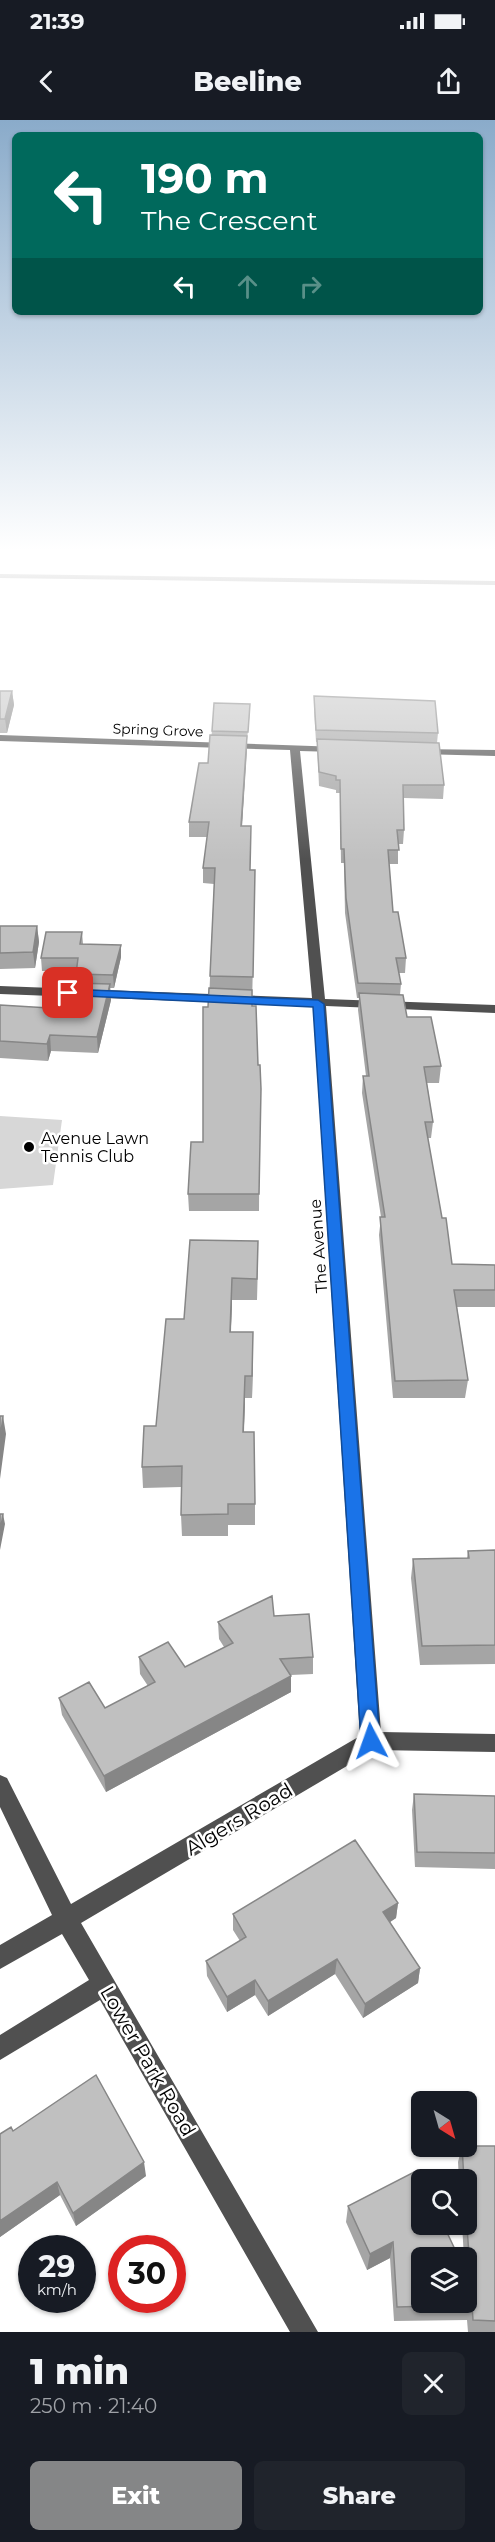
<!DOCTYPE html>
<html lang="en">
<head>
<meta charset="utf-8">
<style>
  body { margin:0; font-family:Montserrat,sans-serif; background:#20242c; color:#f1f3f6; height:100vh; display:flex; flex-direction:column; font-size:22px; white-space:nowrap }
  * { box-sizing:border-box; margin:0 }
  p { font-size:20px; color:#9ea1a6 }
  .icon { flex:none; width:33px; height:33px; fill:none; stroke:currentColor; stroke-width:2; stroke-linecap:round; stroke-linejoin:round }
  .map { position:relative; height:2212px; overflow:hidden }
  .panel { display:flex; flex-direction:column; background:#171b24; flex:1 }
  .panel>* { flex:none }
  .top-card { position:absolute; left:12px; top:12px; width:471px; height:183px; border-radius:9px; box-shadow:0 2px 4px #0004; background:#00695c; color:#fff; overflow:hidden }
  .needle { width:39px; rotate:143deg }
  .fabs { position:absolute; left:411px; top:1971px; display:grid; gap:12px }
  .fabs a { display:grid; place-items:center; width:66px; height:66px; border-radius:9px; background:#171b24; box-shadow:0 2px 4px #0004; font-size:30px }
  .speed { position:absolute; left:18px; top:2115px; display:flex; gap:12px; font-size:30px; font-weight:700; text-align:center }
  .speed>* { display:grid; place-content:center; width:78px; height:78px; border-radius:50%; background:#171b24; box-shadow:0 2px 4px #0004; line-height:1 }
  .speed small { font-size:15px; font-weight:400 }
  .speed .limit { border:9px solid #d22; background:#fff; color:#111 }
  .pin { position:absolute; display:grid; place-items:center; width:51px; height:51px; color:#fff; margin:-26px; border-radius:12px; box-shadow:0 3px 9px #0006 }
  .me { position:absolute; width:66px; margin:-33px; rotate:356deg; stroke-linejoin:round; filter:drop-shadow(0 0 4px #0008) }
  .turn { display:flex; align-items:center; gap:21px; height:126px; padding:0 30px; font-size:27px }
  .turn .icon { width:78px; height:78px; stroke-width:2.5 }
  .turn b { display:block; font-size:42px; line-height:51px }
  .lanes { display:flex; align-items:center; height:57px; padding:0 30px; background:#0003; justify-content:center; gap:30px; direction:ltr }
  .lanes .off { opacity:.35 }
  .round { display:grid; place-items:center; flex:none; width:63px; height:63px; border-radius:9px; background:#20242c }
  .summary { display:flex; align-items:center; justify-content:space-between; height:102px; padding:0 30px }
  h1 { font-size:36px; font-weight:800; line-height:45px }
  .primary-button { display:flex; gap:12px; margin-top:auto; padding:12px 30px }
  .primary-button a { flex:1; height:69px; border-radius:9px; background:#858687; color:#fff; font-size:24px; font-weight:800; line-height:69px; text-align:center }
  .primary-button a+a { background:#20242c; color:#f1f3f6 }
  .status { display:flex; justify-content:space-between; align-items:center; height:42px; padding:0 30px; background:#171b24; direction:ltr }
  .status svg { height:16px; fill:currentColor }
  header { display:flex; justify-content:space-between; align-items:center; height:78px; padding:0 30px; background:#171b24; font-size:27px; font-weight:800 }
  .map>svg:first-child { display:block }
</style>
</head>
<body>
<div class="status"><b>21:39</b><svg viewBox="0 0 49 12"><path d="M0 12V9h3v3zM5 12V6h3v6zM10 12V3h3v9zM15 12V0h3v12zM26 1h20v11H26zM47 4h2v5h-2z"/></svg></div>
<header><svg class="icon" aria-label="back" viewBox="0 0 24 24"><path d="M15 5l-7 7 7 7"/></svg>Beeline<svg class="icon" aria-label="share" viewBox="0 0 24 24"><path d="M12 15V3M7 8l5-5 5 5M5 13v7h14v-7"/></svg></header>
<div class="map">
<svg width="495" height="2212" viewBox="0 0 495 2212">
  <rect width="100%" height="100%" fill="#fff"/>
  <path fill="#d7d7d7" d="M0,996l62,4 -9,65 -53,4z"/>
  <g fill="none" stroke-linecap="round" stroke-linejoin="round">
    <path fill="#505050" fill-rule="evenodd" d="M0,454l495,7v4l-495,-7z
      M0,615l340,12 1,2 -5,3 -36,-1 25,248 170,6v8l-169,-7 55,726 114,2v18l-121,-2 -293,173 237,409h-28l-190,-332 -100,60v-25l89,-55 -27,-46 -62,35v-24l52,-30 -52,-108v-32l7,3 64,126 289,-168 -47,-730 -313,-12v-8l312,12 -22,-248 -290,-9z
      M416,629l79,1v6l-75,-2 -4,-1z"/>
  </g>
  <path fill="#a5a5a5" d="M0,571h12l2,14 -7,28h-7z
    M314,576l124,37 -1,10 7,42 -1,14 -39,-1v32l-1,14h-5v20h-9l4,48 13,46 -1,15h-6l2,11 -1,11 7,22 34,49 -2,17h-12l6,39 -2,16h-3l14,80 10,46 43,1v42h-38l11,73 -3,18h-72l-14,-163 2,-18 -19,-124 1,-17h3l-8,-66 1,-12h-2l-12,-85 -1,-50h-3l-1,-70h-4v-3l-17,-4 -2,-44h-1l-2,-33z
    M250,592l-3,28 -5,86 8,44h5l-3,136 6,59h2l-1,146h-70l-1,-17 15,-52 11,-258 -11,-1v-15l4,-31h-18v-15l19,-59 4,-32z
    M0,806h37l2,16 -4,26 -35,1z
    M82,812l1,12 38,13 -7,31h-4l1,12 -13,53 -47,-2 -3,10 -48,-3v-53l66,4 4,-1 6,-25v-12h-34l-1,-13z
    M190,1120l68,23 -1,37h-25l-1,32 22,21 -1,45h-7l-1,34 11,72v21h-27v11h-46l-1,-21v-28l-38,1 -1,-21 14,-41 28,-107z
    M495,1430v114l-75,1 -9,-87 2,-19 54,-1 1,-7z
    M274,1496l39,41v17l-22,1v17l-185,100 -44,-77 -3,-17 46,10 43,-22 -8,-12 -1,-17 46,10 39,-20 -5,-8 -1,-17z
    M414,1674l81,2v73l-80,-2 -3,-57z
    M398,1783l-2,15 -6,4 30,46 -2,15 -55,35 -28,-44 -67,42 -13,-21 -28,17 -20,-36 -1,-15 34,-20 -7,-11v-16z
    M13,2011l133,45 -70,50 -16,-31 -60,42v-103z
    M462,2026h33v186h-27l-1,-12 -73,1 -4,-63 -23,12 -21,-48 2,-16 118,96v-44h-2l-2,-34h4v-44h-7l-1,-18z"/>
  <path fill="#868686" d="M12,571l2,14 -7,28 -2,-14z
    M247,616v15l-6,90v-15z
    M37,806l2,16 -4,26 -2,-16z
    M121,825v12l-7,31 -1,-13z
    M110,864l1,16 -13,53 -1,-16z
    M50,915l1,16 -3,10 -1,-17z
    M232,1158v22l-2,53v-21z
    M253,1212v21l-1,45v-22z
    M245,1256v22l-2,56v-22z
    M3,1296l3,18 -6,45v-39z
    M3,1394l2,10 -5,26v-18z
    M291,1556v16l-185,100 -2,-16z
    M398,1783l-2,15 -15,10 2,-16z
    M337,1839l-2,15 -67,42v-15z
    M420,1848l-2,15 -55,35 2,-14z
    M255,1860v15l-28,17v-15z
    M144,2042l2,14 -70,50 -3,-13z
    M57,2062l3,13 -60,42v-16z
    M393,2122l-3,16 -23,12 3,-16z"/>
  <path fill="#c0c0c0" stroke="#868686" stroke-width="1.5" d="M0,571h12l-7,28h-5z
    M314,576l121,5 3,32 -122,-3z
    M214,583l36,1 -2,28 -36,-1z
    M210,615l37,1 -6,90h10l-1,44h5l-2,107 -43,-1 5,-108h-12l6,-46h-20l10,-59h9z
    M317,619l122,4 5,42h-41l1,45h-7l2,20h-11l5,62h5l8,46h-10l5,26 -43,-1 -12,-85 -2,-49h-3l-1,-69h-4v-4l-17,-4z
    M0,806h37l-4,26 -33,1z
    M46,812h36l-2,12 41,1 -8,30 -37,-1 2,-16h-37z
    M74,863l36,1 -13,53 -47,-2 -3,9 -47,-3v-36l66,4 4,-1z
    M209,868l43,2v16h4l2,59h2l1,24 -2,105h-71l3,-52h12v-135h5z
    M359,873l44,2 4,22h24l10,49 -17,1 9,55h-8l17,96h4l6,46 43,1v25h-41l14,90 -73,1 -15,-164h5l-22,-141h6z
    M190,1120l68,1 -1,38 -25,-1 -2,54h23l-1,44h-7l-2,56h11l1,72h-27v10l-47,1 1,-49 -40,1 2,-41h12l10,-107h18z
    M0,1296h3l-3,24z
    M0,1394h3l-3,18z
    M495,1430v95l-73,1 -9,-87 56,-1 -1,-7z
    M272,1476l2,20 35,-2 4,43 -33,2 11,17 -187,100 -45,-78 30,-16 16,26 50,-26 -16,-25 29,-15 17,25 48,-24 -15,-21z
    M414,1674l81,2v57l-78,-1z
    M355,1720l43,63 -15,9 37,56 -55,36 -28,-45 -69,42 -13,-21 -28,17 -21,-36 40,-24 -13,-23z
    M96,1955l48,87 -71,51 -16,-31 -57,39v-87l11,-7 2,4z
    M462,2026h33v175l-22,-1 -1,-15 -75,2 -4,-65 -23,12 -22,-48 70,-36 4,10v44h21l16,34h-37v44h44v-28l5,9 -5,-70v-33h-2z"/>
  <linearGradient id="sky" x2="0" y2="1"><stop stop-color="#8aabca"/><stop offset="0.58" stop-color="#fff"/><stop offset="1" stop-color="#fff" stop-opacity="0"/></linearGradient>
  <rect width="495" height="741" fill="url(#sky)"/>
  <path fill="#1a73e8" stroke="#114b97" stroke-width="1.5" d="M68,869l250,11 6,4 56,737 -3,6 -6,2 -7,-2 -3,-6 -48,-734 -249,-12v-5z"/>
  <circle fill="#000" stroke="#fff" stroke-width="2" cx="29" cy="1027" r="6"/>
  <g text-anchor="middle" stroke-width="5" stroke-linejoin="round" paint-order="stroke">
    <g font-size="14" fill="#000" stroke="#fff">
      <text transform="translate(158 610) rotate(2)" y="5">Spring Grove</text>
    </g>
    <g font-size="16" fill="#000" stroke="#fff" text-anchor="start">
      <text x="41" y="1024">Avenue Lawn<tspan x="41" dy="18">Tennis Club</tspan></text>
    </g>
    <g font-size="16" fill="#000" stroke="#fff">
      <text transform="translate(318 1126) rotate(-94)" y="6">The Avenue</text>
    </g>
    <g font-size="20" fill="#000" stroke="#fff">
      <text transform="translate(239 1699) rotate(-31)" y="7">Algers Road</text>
      <text transform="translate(148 1941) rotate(60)" y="7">Lower Park Road</text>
    </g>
  </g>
</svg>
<div class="fabs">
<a><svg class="needle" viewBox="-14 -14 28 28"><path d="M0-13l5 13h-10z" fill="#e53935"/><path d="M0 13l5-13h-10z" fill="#9ea1a6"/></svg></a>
<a><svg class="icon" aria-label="search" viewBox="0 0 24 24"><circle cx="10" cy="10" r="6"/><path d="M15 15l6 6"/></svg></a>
<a><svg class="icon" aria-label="layers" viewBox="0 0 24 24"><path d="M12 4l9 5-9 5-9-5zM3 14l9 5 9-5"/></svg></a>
</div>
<div class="speed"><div>29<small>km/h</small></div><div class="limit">30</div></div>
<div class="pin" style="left:68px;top:873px;background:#d93025"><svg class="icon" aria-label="arrive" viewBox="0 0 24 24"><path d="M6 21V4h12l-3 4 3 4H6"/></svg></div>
<svg class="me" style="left:371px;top:1621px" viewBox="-20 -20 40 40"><path d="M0-17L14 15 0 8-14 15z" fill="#1a73e8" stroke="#fff" stroke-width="4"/></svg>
<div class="top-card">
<div class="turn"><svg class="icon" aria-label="left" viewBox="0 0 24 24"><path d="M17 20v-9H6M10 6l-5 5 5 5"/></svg><div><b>190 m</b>The Crescent</div></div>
<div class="lanes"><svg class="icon" aria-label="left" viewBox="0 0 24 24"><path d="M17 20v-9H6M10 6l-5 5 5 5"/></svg><svg class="icon off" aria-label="ahead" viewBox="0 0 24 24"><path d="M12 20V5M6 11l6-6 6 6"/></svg><svg class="icon off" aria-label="right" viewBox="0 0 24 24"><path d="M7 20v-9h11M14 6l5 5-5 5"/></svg></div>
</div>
</div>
<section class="panel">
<div class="summary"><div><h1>1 min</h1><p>250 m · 21:40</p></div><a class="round"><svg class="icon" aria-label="close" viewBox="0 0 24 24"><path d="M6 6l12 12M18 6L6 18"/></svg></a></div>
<div class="primary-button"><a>Exit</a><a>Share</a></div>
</section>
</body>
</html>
